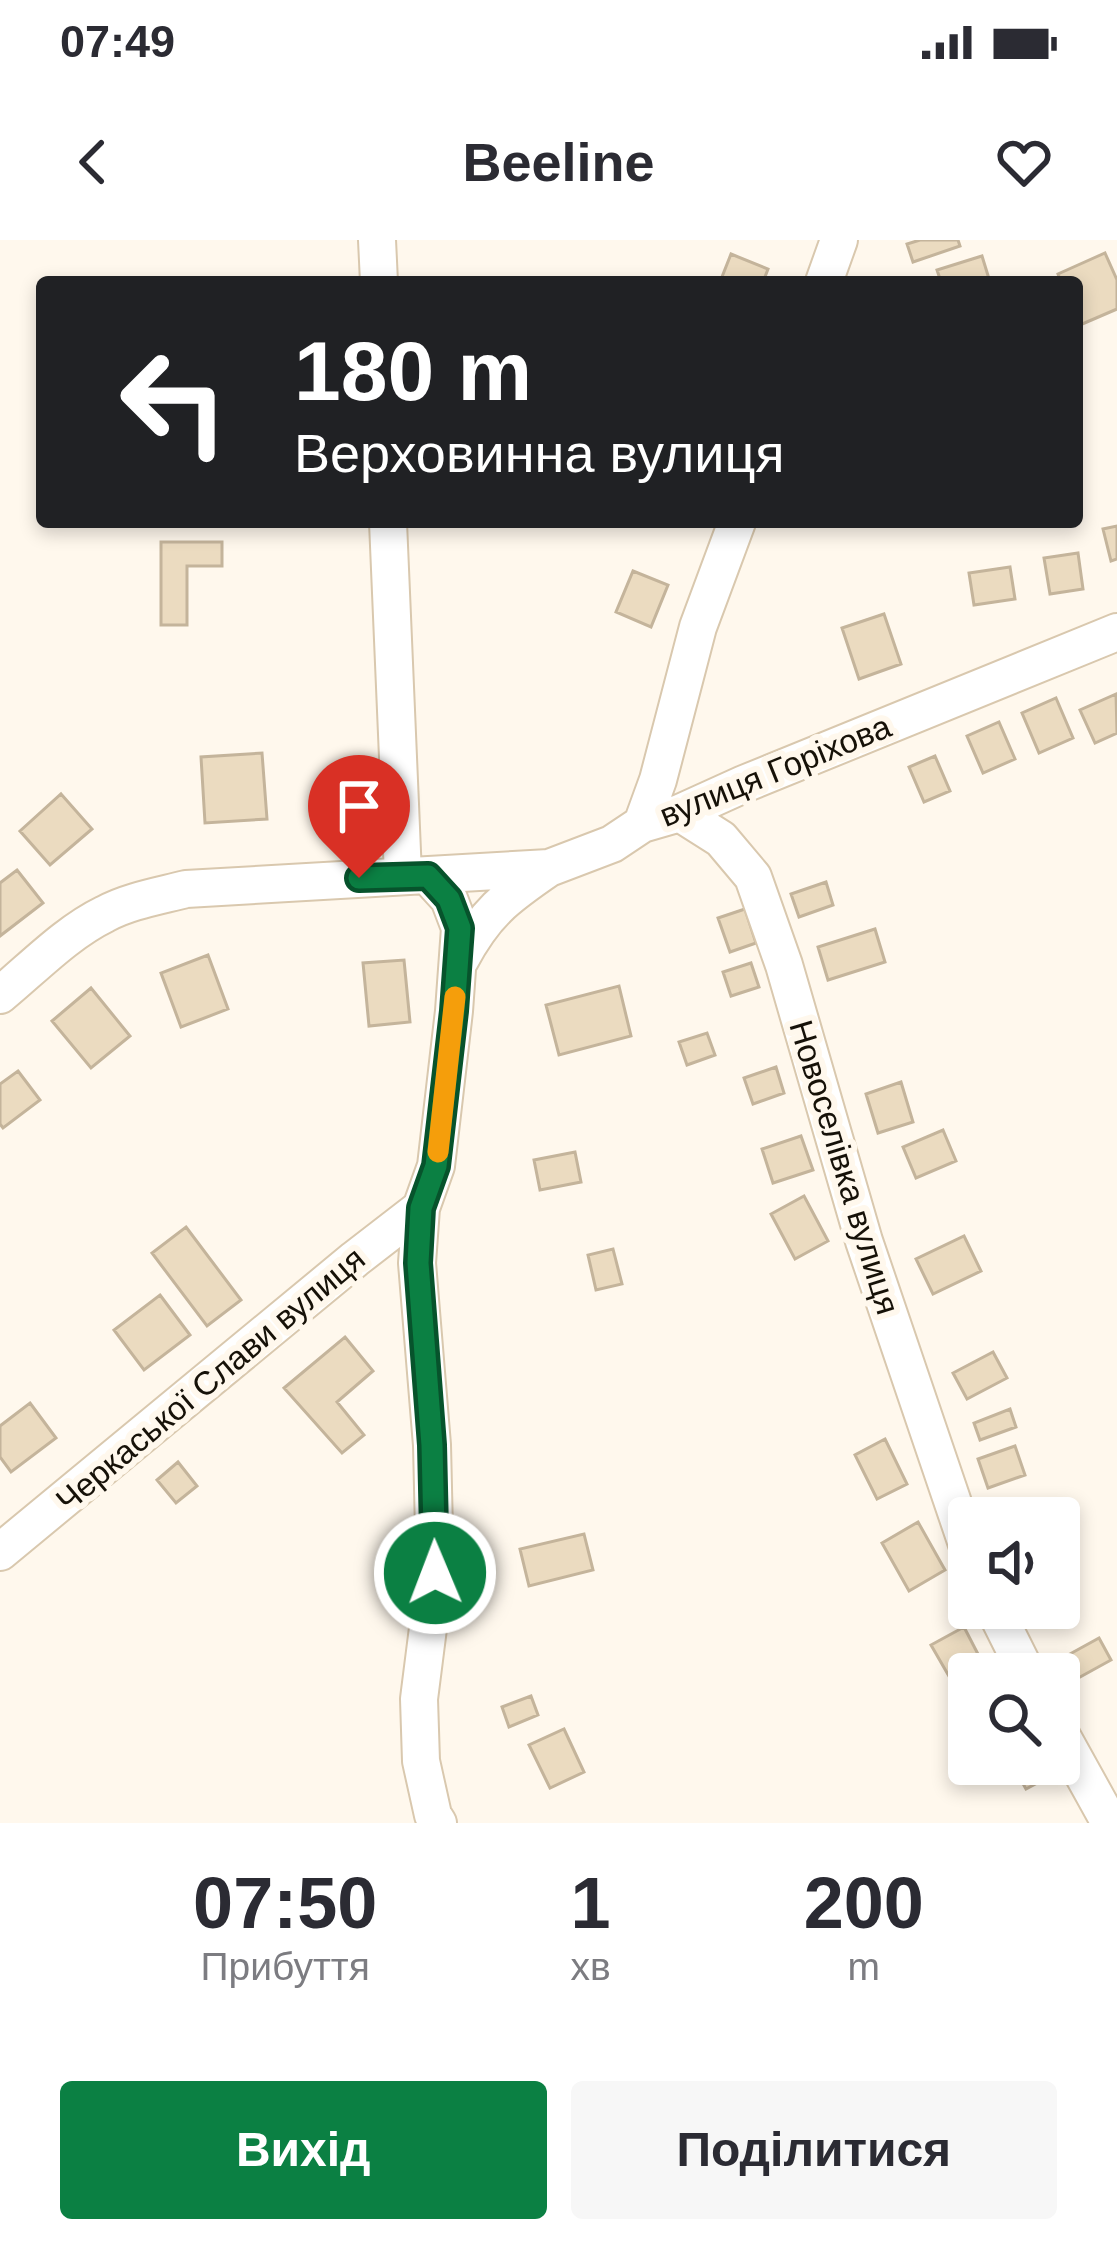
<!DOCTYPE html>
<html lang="uk">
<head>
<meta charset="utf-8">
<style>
  body { margin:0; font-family:Helvetica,sans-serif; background:#f7f7f7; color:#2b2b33; height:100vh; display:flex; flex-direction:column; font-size:45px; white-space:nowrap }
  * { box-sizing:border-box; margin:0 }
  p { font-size:39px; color:#7c7c81 }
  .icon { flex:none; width:66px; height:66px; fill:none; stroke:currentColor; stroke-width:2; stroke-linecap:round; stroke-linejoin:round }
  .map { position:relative; height:1583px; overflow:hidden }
  .panel { display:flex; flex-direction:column; background:#fff; flex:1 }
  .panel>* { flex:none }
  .top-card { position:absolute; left:36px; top:36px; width:1047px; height:252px; border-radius:12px; box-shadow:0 6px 18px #0003; background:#202124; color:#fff; overflow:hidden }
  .tools { position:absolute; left:948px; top:1257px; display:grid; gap:24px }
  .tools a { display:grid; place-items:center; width:132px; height:132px; border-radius:12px; background:#fff; box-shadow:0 6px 18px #0003; font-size:60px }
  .pin { position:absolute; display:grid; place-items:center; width:102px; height:102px; color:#fff; margin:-123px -51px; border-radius:50% 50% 50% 0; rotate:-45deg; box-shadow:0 0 12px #0007 }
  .pin .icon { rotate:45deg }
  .me { position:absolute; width:132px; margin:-66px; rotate:359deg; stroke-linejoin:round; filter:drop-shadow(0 0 9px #0008) }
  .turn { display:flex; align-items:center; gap:42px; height:252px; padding:0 60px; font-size:54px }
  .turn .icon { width:156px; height:156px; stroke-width:2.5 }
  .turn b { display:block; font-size:84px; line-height:102px }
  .eta { display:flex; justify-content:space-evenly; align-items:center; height:204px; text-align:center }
  .eta b { font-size:72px; font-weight:600; line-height:84px }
  .button { display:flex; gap:24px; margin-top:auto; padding:24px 60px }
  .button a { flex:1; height:138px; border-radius:12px; background:#0b8043; color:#fff; font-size:48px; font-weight:600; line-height:138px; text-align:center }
  .button a+a { background:#f7f7f7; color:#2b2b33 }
  .status { display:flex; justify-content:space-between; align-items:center; height:84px; padding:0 60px; background:#fff; direction:ltr }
  .status svg { height:33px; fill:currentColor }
  header { display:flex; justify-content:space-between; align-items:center; height:156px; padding:0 60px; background:#fff; font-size:54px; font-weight:600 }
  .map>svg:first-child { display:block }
</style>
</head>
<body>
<div class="status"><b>07:49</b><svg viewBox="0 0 49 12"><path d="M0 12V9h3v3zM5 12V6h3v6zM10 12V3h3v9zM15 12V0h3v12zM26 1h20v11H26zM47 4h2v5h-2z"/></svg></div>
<header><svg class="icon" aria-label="back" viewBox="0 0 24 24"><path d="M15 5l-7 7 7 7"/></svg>Beeline<svg class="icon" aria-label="heart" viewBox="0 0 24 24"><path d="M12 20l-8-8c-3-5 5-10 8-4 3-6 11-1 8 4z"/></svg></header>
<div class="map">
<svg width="1117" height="1583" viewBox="0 0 1117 1583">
  <rect width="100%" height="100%" fill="#fff8ed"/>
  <path fill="#ebdbc0" stroke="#c4b49b" stroke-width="3" d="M920,0h38l2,6 -47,16 -6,-18z
    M1105,13l12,27v29l-37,16 -3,-6v-37h-16l-3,-8z
    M731,14l37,15 -5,13h-43z
    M982,16l8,26h-49l-4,-12z
    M1117,286v33l-6,2 -8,-32z
    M161,302h61v24h-35v59h-26z
    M1078,313l5,36 -33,5 -6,-36z
    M1010,327l5,32 -41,6 -5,-32z
    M633,331l35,14 -17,42 -35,-15z
    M884,374l17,50 -42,15 -17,-51z
    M1116,454l1,39 -22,10 -15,-33z
    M1056,458l17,40 -34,15 -17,-40z
    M999,482l16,37 -32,14 -16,-37z
    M262,513l5,66 -62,4 -4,-66z
    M935,516l15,35 -26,11 -15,-35z
    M61,554l31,35 -42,36 -30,-34z
    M17,630l26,33 -43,33v-53z
    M826,642l7,23 -34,12 -8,-23z
    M745,669l11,34 -26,9 -12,-34z
    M875,689l10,33 -57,18 -10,-33z
    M208,715l20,54 -47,18 -20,-54z
    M404,720l6,62 -41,4 -6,-63z
    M751,723l8,24 -28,9 -8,-24z
    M619,746l12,50 -72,19 -13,-50z
    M91,748l39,48 -39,32 -39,-47z
    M707,793l8,22 -28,10 -8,-23z
    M776,827l8,26 -31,11 -9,-26z
    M18,831l22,29 -37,28 -3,-4v-40z
    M901,842l12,40 -35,11 -12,-39z
    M943,890l13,31 -40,17 -13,-31z
    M801,896l12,34 -40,13 -11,-34z
    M575,912l6,30 -41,8 -6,-30z
    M804,956l24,45 -33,18 -24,-45z
    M186,987l55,73 -34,26 -55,-73z
    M964,996l17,35 -48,23 -17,-35z
    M613,1009l9,35 -26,6 -8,-35z
    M160,1055l30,40 -46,35 -30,-40z
    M345,1097l28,34 -36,31 27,33 -22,18 -58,-65z
    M993,1112l14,26 -40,21 -14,-26z
    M30,1163l26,35 -45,34 -11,-15v-31z
    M1010,1169l6,18 -36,13 -6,-17z
    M885,1199l22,45 -30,15 -22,-44z
    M1015,1206l10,29 -37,13 -10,-29z
    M178,1222l19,24 -21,17 -19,-23z
    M918,1282l27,48 -36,21 -27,-48z
    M584,1294l9,36 -64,16 -9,-37z
    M1061,1313l17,28 -19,11v-38z
    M964,1387l17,33 -31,18 -19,-33z
    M1099,1398l12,22 -40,22 -12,-22z
    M531,1456l7,19 -29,12 -7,-20z
    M564,1489l20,43 -34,16 -21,-43z
    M1016,1524h32l6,10 -28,15 -13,-23z"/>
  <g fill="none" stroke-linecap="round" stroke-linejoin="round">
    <g stroke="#d9c8ae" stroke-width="40">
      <path id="minor" d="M377,0l2,42
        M824,42l15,-42
        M388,282l15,353
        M680,573l41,26 32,38 31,88 80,276 105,309
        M642,584l16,-44 40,-153 39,-105
        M428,636l21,23 11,29 -6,83 -18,155 -15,42 -4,55 15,182 3,128 -16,126 2,62 12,54 5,8
        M460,720c25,-47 45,-62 89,-92
        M0,755c33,-27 66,-62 105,-81 24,-13 54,-18 81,-25l363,-21 63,-24 30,-20 38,-11 64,-29 373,-152
        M0,1312l355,-293 66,-51
        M994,1368l33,66
        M1059,1491l51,92"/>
    </g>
    <use href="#minor" stroke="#fff" stroke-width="36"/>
  </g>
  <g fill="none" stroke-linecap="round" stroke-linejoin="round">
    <g stroke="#07532c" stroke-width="30">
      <path id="route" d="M359,638l69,-2 21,23 11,29 -6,83 -18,155 -15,42 -3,55 14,182 3,128"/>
    </g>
    <use href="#route" stroke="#0b8043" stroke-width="21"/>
    <path stroke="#f59e0b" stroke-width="21" d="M438,912l17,-155"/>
  </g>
  <g text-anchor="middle" stroke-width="12" stroke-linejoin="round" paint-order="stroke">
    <g font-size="33" fill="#161108" stroke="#fff8ed">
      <text transform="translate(775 530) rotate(-22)" y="12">вулиця Горіхова</text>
      <text transform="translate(845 927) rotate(73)" y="12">Новоселівка вулиця</text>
      <text transform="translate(210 1139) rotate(-40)" y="12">Черкаської Слави вулиця</text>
    </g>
  </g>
</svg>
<div class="tools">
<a><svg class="icon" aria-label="sound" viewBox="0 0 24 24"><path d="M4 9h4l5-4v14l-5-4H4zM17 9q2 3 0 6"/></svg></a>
<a><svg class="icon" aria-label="search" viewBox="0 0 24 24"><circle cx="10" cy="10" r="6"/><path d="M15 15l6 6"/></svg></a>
</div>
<div class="pin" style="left:359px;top:638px;background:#d93025"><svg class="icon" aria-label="arrive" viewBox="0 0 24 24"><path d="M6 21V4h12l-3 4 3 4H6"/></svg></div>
<svg class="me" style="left:435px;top:1333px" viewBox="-20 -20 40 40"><circle r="17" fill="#0b8043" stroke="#fff" stroke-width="3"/><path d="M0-11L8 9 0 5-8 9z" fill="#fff"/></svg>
<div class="top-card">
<div class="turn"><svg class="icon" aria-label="left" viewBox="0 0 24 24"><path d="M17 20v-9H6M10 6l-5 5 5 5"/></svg><div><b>180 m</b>Верховинна вулиця</div></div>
</div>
</div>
<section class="panel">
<div class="eta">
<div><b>07:50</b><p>Прибуття</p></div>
<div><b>1</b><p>хв</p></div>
<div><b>200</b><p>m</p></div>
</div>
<div class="button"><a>Вихід</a><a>Поділитися</a></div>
</section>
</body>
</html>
